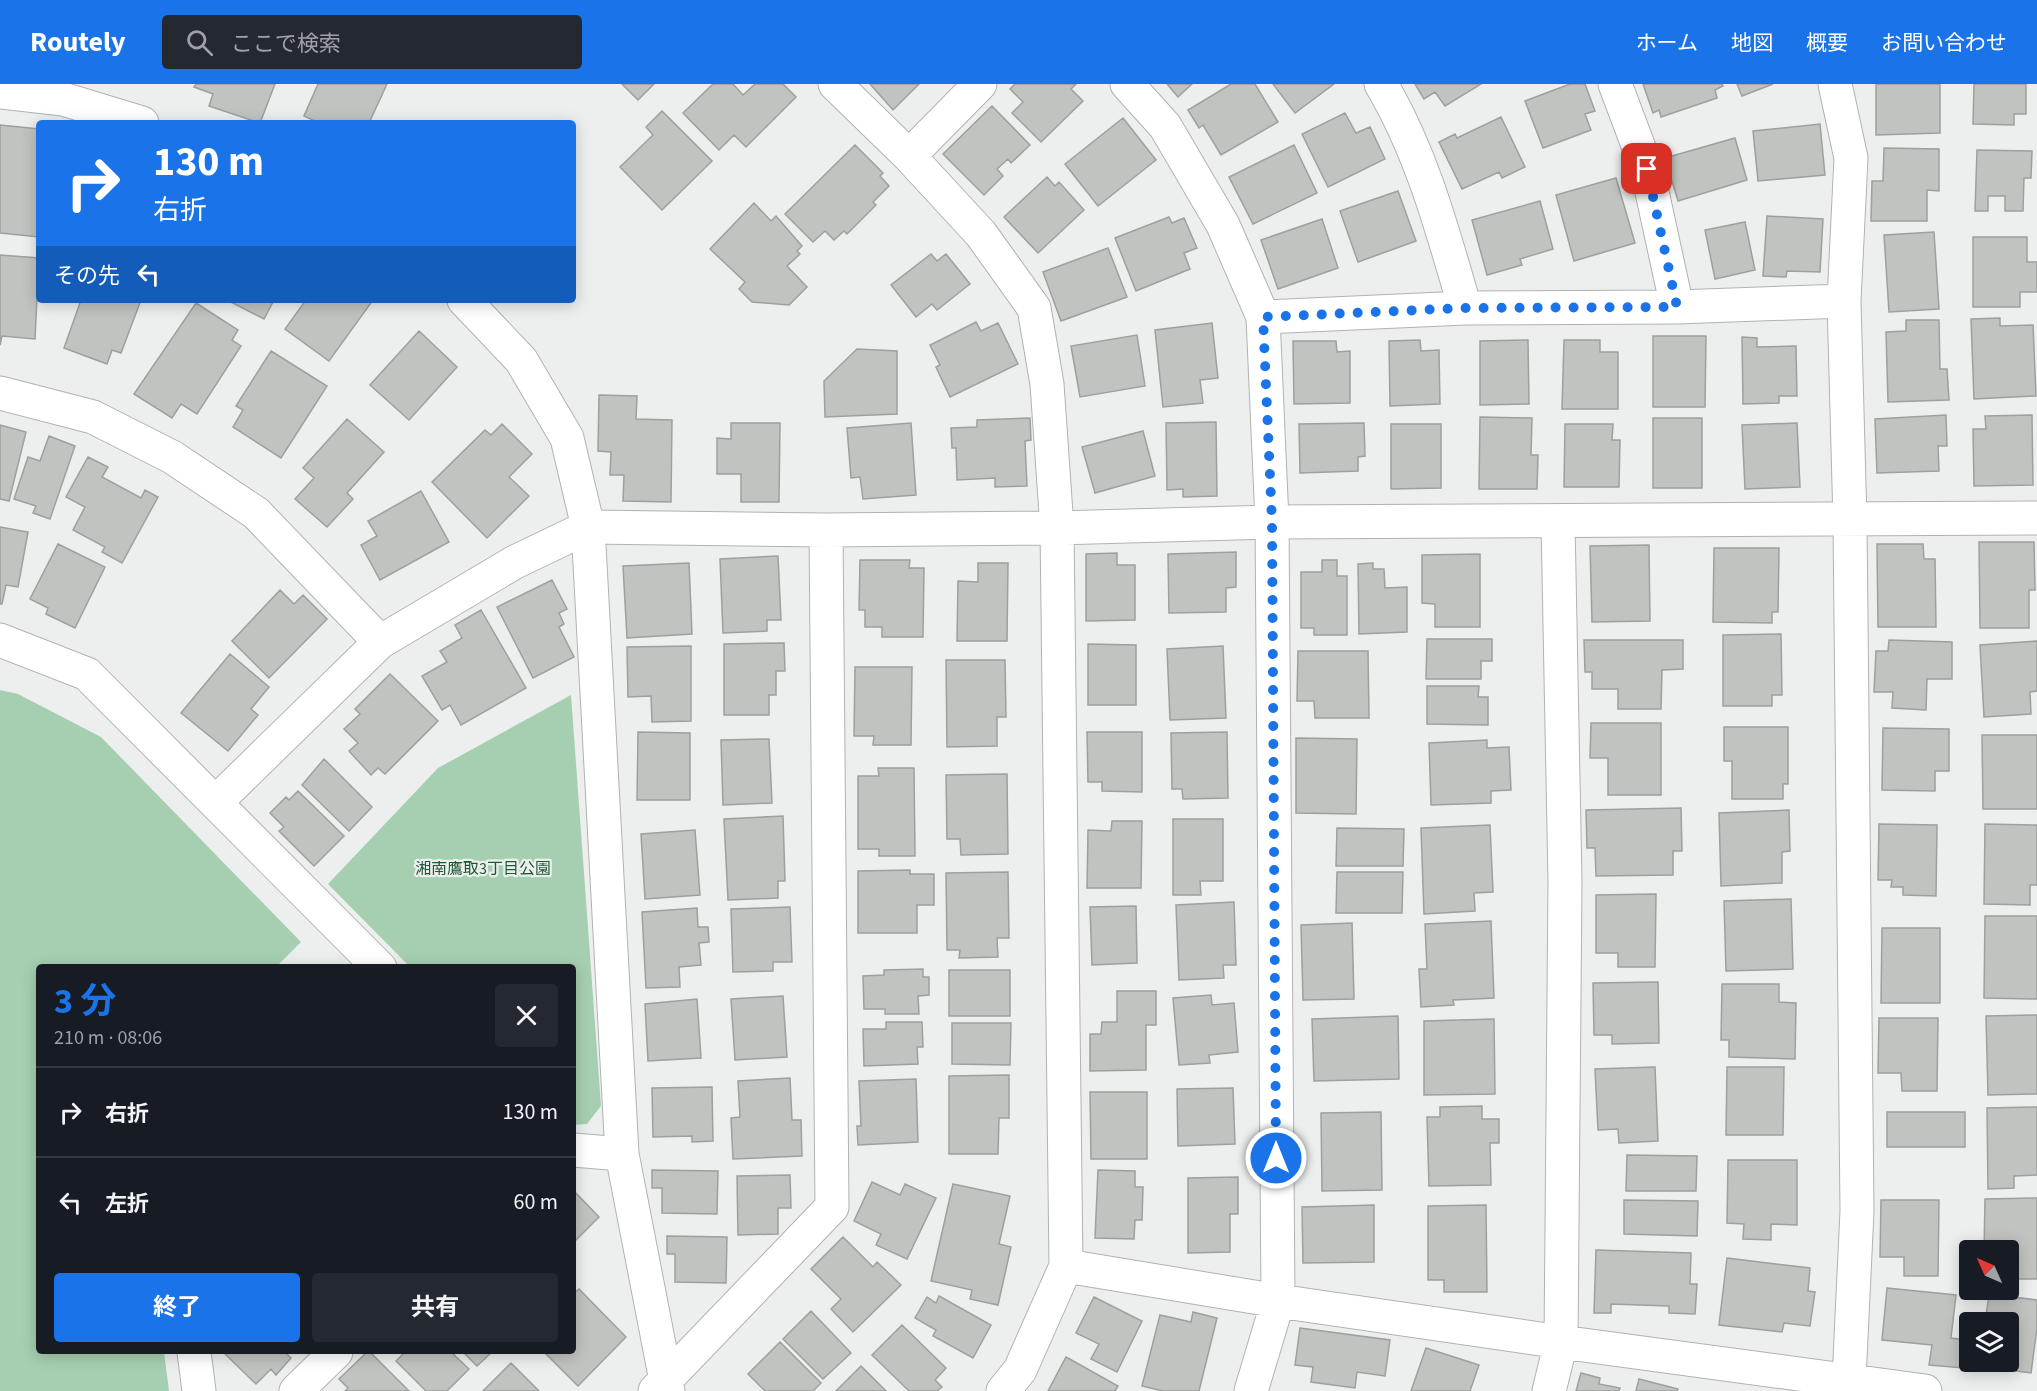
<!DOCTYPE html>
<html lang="ja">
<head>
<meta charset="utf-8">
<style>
  body { margin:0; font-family:"Source Sans 3","Noto Sans JP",sans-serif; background:#242831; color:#f1f3f6; height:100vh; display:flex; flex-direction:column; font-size:22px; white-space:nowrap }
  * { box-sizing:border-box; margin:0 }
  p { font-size:20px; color:#9ea1a6 }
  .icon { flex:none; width:33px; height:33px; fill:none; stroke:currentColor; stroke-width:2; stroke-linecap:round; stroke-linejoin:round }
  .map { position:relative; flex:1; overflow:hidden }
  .details { position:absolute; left:36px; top:880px; width:540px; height:390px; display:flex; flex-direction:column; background:#171b24; border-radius:6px; box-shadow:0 3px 15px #0003 }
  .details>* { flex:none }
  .top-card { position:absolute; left:36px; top:36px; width:540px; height:183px; border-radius:6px; box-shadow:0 3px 15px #0003; background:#1a73e8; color:#fff; overflow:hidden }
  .needle { width:39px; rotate:315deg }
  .controls { position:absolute; left:1959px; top:1156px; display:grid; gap:12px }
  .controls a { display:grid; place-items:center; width:60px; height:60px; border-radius:6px; background:#171b24; box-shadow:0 3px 15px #0003; font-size:30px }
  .pin { position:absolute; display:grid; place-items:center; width:51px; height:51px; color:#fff; margin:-26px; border-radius:12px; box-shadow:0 3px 9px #0006 }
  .me { position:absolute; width:66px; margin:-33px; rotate:0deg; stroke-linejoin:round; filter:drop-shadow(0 0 4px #0008) }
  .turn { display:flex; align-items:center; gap:21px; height:126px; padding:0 18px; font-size:27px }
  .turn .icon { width:78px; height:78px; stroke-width:2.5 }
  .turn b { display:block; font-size:42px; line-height:51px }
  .then { display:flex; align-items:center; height:57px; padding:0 18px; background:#0003; gap:12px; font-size:22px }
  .round { display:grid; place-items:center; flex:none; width:63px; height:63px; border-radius:6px; background:#242831 }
  .head { display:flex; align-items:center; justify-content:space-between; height:102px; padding:0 18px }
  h1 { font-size:36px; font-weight:700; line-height:45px; color:#1a73e8 }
  .primary-button { display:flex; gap:12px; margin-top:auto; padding:12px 18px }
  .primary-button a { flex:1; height:69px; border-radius:6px; background:#1a73e8; color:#fff; font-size:24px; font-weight:700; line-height:69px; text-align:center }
  .primary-button a+a { background:#242831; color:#f1f3f6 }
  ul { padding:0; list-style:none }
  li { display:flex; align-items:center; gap:18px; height:90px; padding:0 18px; border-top:2px solid #363941 }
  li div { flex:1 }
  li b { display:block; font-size:22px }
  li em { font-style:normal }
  header { display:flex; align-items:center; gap:36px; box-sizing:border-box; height:84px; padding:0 30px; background:#1a73e8; color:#fff }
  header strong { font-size:28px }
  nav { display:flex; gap:33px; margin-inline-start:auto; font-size:21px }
  .search { width:420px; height:54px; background:#242831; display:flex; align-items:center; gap:15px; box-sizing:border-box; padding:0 21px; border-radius:6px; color:#9ea1a6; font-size:22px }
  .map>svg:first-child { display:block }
</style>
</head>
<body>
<header>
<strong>Routely</strong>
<div class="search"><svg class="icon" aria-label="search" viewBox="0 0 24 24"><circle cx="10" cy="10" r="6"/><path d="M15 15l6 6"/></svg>ここで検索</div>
<nav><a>ホーム</a><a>地図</a><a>概要</a><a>お問い合わせ</a></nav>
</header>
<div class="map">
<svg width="2037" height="1307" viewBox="0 0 2037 1307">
  <rect width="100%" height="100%" fill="#ecefed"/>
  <path fill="#a6cfb1" d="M0,606l18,4 83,43 200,205 -25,25 -237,1v384h125l5,39h-169z
    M571,611l30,411 -14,18 -14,1v-157l-163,-1 -82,-83 110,-116z"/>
  <path fill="#c0c3c0" stroke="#9da09d" stroke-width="1.5" d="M196,0h79l-15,39 -51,-17 4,-12 -19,-7z
    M318,0h69l-18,39h-50l-15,-7z
    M622,0h32l-16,16z
    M713,0h20l10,11 12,-11h28l13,13 -50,50 -12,-12 -15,15 -36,-37z
    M870,0h49l-26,26z
    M1015,0h61l-5,5 12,12 -42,41 -29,-29 11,-11 -13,-13z
    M1167,0h25l-14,13z
    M1231,0h24l23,38 -57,33 -18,-30 -4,3 -11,-18z
    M1273,0h61l-39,29z
    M1415,0h66l-36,22 -10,-14 -11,7z
    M1570,0h15l10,27 -10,3 6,16 -48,18 -18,-47z
    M1643,0h79l1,2 -8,4 2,8 -56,19 -2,-7 -6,3z
    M1737,0h36l-31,12z
    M1876,0h64v49l-64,2z
    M1974,0h52v30h-12v11l-41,-1z
    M992,22l38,39 -19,18 -3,-4 -11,10 6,7 -19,19 -41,-41z
    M662,27l50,50 -50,49 -42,-43 33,-32 -7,-8z
    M1345,29l11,20 14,-6 15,32 -57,28 -26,-53z
    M1501,33l24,50 -23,11 -3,-6 -37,17 -23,-47 16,-8 2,4z
    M1123,34l33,42 -58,46 -33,-42z
    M1820,40l5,51 -67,6 -5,-50z
    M0,41l39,4v108l-39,-4z
    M1735,54l12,42 -69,21 -13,-43z
    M855,61l28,28 -3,3 9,10 -16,16 3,3 -29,29 -3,-3 -10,9 -9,-9 -12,11 -28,-28z
    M1294,61l23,48 -64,31 -24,-47z
    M1884,64l55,1v42l-12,-1v31h-56l1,-40h11z
    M1977,66l55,1 -1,27h-7l-1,33h-18v-15h-17v15h-13z
    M1047,93l8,9 4,-4 25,28 -46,43 -34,-36z
    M1616,94l19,65 -61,18 -18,-66z
    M1398,107l18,50 -58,21 -18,-51z
    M1540,117l13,48 -33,10 2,6 -35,10 -15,-55z
    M754,119l17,18 5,-5 26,30 -5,5 3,3 -13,12 20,21 -18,18 -37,-3 -13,-13 6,-7 -35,-33z
    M1767,132l56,3 -3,53 -33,-1 -1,6 -23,-1z
    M1169,133l3,6 12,-5 13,30 -13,5 6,16 -54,22 -21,-53z
    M1322,135l16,49 -60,21 -17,-49z
    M1745,138l10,48 -40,9 -10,-49z
    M1934,148l5,77 -50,3 -5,-77z
    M1973,153h54v25h10v30h-17v15h-47z
    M1108,164l19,49 -66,24 -18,-49z
    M931,170l6,7 9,-7 24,30 -33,26 -5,-6 -16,13 -25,-32z
    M0,171l39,3 -4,81 -33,-3 -2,9z
    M81,216h60l-20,53 -9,-3 -5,14 -43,-16z
    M227,216h47l-10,19z
    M306,216h67l-44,61 -44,-32z
    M196,219l42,27 -6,10 9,6 -44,68 -16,-10 -9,14 -38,-24z
    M2000,234v8l33,-1 3,71 -62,3 -3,-80z
    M1906,236h33l1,49h7l2,31 -61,2 -2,-70 20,-1z
    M976,238l5,9 17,-8 20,41 -68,33 -14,-30 4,-2 -10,-20z
    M1212,239l6,55 -18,2 3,23 -40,4 -8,-77z
    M419,247l38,36 -48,53 -39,-35z
    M1137,251l8,51 -65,11 -9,-51z
    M1653,252h53l-1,71h-52z
    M1742,253l15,1v9l39,-1 1,50h-18v7l-36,1z
    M1420,256l1,11 18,-1 1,54 -50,2 -1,-65z
    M1528,256l1,64 -49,1v-64z
    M1564,256h36v12h18v57h-56z
    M1293,257h43l1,11 13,-1v52l-56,1z
    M857,265l40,2v63l-72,3 -1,-36z
    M271,267l56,35 -46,72 -48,-31 10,-17 -7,-4z
    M599,311l38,1 -1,23 36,1 -1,82 -48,-1 1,-26h-14l1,-23 -13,-1z
    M1946,331l1,31h-9l1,25 -62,2 -2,-54z
    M2032,331l1,70 -59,1 -1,-57h13l-1,-13z
    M1480,333l52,1 -1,37h7l-1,34h-58z
    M1030,334l1,22 -6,1 2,45 -32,1v-9l-38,2 -1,-32h-4l-1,-20 26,-1v-7z
    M1653,334h49v70h-49z
    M347,335l37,33 -37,41 6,6 -26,28 -32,-28 19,-21 -11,-10z
    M1216,338l1,74 -34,1v-8l-16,1 -1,-67z
    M731,339h49l-1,79h-38v-28h-24v-36l14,1z
    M911,339l5,72 -53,4 -3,-22 -9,1 -4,-50z
    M1364,339l1,33 -7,1v14l-58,2 -1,-49z
    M1797,339l3,64 -55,2 -3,-64z
    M502,340l30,30 -23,23 20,19 -42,42 -55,-56 53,-52 6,5z
    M1391,340h50v64l-50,1z
    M1565,340h48l-1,16h8l-1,47h-55z
    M0,341l26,7 -17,69 -9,-2z
    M1143,347l12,45 -60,17 -13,-46z
    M49,352l26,10 -25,73 -17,-6 3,-7 -22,-7 14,-42 12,4z
    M88,373l20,10 -6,10 39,21 4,-8 13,7 -36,66 -20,-11 3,-5 -32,-17 12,-23 -19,-10z
    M421,407l28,51 -69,38 -19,-35 16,-9 -9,-15z
    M0,443l28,5 -10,55 -12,-2 -4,19h-2z
    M1979,458h55l1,48h-6v38h-49z
    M58,460l47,23 -30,61 -29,-14 2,-6 -18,-9z
    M1877,460h46l1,15h11l1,68h-58z
    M1649,461l1,76 -58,1 -2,-76z
    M1714,464h65l-1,64h-6v11l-59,-1z
    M1236,468v35l-10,1v24l-57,1 -1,-59z
    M1117,469v12h18v55l-49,1v-67z
    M1480,470v73h-45v-23l-13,-1v-48z
    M778,472l3,64h-14v11l-44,2 -3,-74z
    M860,476h50l-1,8h15l-1,69h-41v-10h-17v-17h-6z
    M1322,476h15v16h10v59h-33v-7h-13v-56h21z
    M689,479l3,71 -65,4 -4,-72z
    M978,479h30l-1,78h-50l1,-60 20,1z
    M1373,479v6h11l1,19 22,-1v45l-48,2 -1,-70z
    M552,496l15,29 -8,4 5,11 -5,3 15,30 -41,21 -36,-71z
    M280,506l14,14 9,-9 24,24 -58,59 -37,-37z
    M481,526l45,78 -65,37 -11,-20 -8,5 -20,-34 25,-14 -7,-11 22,-13 -7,-13z
    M1781,550l1,61h-10v11h-49v-71z
    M1427,555h65v22h-11v18h-55z
    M1584,556h99v29l-21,1 -1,39h-43v-20h-26v-17h-7z
    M1889,556l63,2v37h-25l-1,31 -34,-2 1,-16h-19l2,-41h12z
    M2037,557v50l-7,1 1,22 -47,3 -4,-72z
    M784,559l1,28h-9v24h-7v20h-45v-71z
    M1088,560l48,1v60h-48z
    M691,562v75l-39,1 -1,-26 -23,1 -1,-50z
    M1223,562l3,72 -56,2 -3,-71z
    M1298,567h70l1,67h-54l-1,-17h-17z
    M230,570l39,33 -18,22 7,6 -30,36 -47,-38z
    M946,576h59l1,57h-9v29l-50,1z
    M855,583h57l-1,78h-38l1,-9h-20z
    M390,590l48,47 -53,53 -7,-6 -7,7 -22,-24 9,-8 -14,-14 16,-15 -5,-5z
    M1427,602h52l-1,11h10v28l-61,-1z
    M1591,639h70v72h-53v-37h-18z
    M1724,643h64v57h-5v15h-51v-38h-8z
    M1883,644l66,1v42h-14v20l-53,-1z
    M638,648l52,1v67h-53z
    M1087,648h55v60l-40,-1v-9h-14z
    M1227,648l1,66 -45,1 -1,-10h-10l-1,-56z
    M1982,651h55v74h-54z
    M1296,654l61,1 -1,75 -60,-1z
    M769,655l3,64 -49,2 -2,-65z
    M1487,656v8l22,-1 2,43 -20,1v12l-60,2 -2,-62z
    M324,675l48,48 -23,24 -47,-46z
    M878,684h36l1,88h-36v-7h-21v-73h21z
    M1007,690l1,80 -47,1 -1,-16h-13l-1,-64z
    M298,707l46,45 -30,30 -35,-35 5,-4 -14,-14 16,-16 3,3z
    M1681,724l1,43h-9v24l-77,1 -1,-28h-8l-1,-38z
    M1789,726l1,41 -8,1v31l-61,3 -2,-73z
    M783,732l2,65h-7v17l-50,2 -4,-81z
    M1173,735h50v62h-23l1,14h-28z
    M1112,737h30l-1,67h-54l1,-58 23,1z
    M1879,740l58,1 -1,71 -33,-1v-8h-12l1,-7h-14z
    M1985,740l52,1v60h-7v20l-46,-1z
    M1490,741l3,67 -19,1 1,18 -51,3 -3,-86z
    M1337,744l67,1 -1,37h-67z
    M695,746l5,65 -55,4 -4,-65z
    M910,786v4h24v31h-17v28h-59v-62z
    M1008,788l1,66h-12l1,19 -39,1 1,-8h-13l-1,-77z
    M1337,788h66l-1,41h-66z
    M1656,810l-1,73h-37v-14h-22v-58z
    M1791,815l2,70 -67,2 -2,-70z
    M1234,818l2,63h-13l1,13 -45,2 -3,-75z
    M1136,822l1,57 -45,2 -2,-58z
    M790,823l2,55h-19v9l-40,1 -2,-63z
    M697,824l1,19h10l1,15 -10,1 2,22 -22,2 1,20 -34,1 -4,-76z
    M1985,832h52v83l-53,-1z
    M1491,837l3,77 -41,2 1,5 -33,2 -2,-38h8l-2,-45z
    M1352,839l2,76 -51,1 -2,-75z
    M1882,844h58v75h-59z
    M923,885v8h6v18l-11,1 1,18h-34v-5h-21l-1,-33 21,-1v-5z
    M949,886h61v46h-61z
    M1658,898l1,61 -47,1v-9h-18l-1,-52z
    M1722,900h57v18l17,1 -1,56 -66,-2v-17h-8z
    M1117,907h39v34h-10v45l-56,1v-37h11l1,-12h15z
    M1211,911l1,10 22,-2 4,49 -29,3 1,8 -31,2 -6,-67z
    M783,912l4,61 -52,3 -4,-61z
    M697,915l4,59 -53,3 -3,-57z
    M2037,931v79l-49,1 -2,-79z
    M1398,932l1,63 -85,2 -2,-62z
    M1879,934h59l-1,73h-35l-1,-18h-23z
    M1494,935l1,75 -71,1v-74z
    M886,938h36l1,25h-6l1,17 -54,2 -1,-37h23z
    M952,939h59l-1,42 -58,-1z
    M1655,983l3,74 -39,2 -1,-14 -20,1 -3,-61z
    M1727,983h57l-1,68h-57z
    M1009,991v43h-10l-1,36h-49v-78z
    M790,994l2,42h9l1,36 -69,3 -2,-41 9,-1 -2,-36z
    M916,995l2,63 -60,3 -1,-19h4l-2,-45z
    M712,1003l1,54 -21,1v-6l-39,1 -1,-49z
    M1233,1004l2,56 -57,2 -1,-57z
    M1090,1008h57v67h-56z
    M1482,1022v13h17v24h-9l1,42 -62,1 -2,-69h13v-10z
    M2037,1023v68l-23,1v12l-26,1 -1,-81z
    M1381,1028l1,78 -60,1 -1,-78z
    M1887,1028h78v35h-78z
    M1627,1071l70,1 -1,35h-70z
    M1728,1076h69v65l-26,-1v16l-28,-1 1,-15 -17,-1z
    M652,1086l66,1 -1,43 -55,-1v-25h-10z
    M1098,1086l37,1v16h8l-1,33h-7l-1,19 -39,-1z
    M790,1091l1,33h-13v26l-40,1 -1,-59z
    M1238,1093v37h-8v38l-42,1v-75z
    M872,1098l28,13 5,-11 31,14 -29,61 -31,-14 5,-11 -27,-13z
    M953,1100l57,12 -11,48 12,3 -13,58 -28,-6 2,-9 -41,-9z
    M573,1106l26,27 -26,26z
    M2037,1114v81h-29v-28h-24l1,-52z
    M1624,1116l74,1 -1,35 -73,-2z
    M1881,1116h58l-1,76h-34v-19h-24z
    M1374,1121v57l-71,1 -1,-56z
    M1486,1121l1,87h-43v-12h-16v-74z
    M667,1152l60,1 -1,46 -51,-1v-28h-8z
    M843,1153l30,30 4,-5 24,23 -48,47 -22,-23 10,-10 -30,-30z
    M1596,1166l95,3 -1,31h7l-2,30 -26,-1v-7l-58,-2v9h-17z
    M1727,1174l83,10 -2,23 7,1 -5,34 -26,-3 -2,9 -63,-7z
    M1887,1204l69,7 -5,43 16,2 -3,28 -35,-3 3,-20 -50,-5z
    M579,1205l47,48 -48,49 -34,-34h29v-58z
    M1989,1210l48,6v28l-6,45 -52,-7v-4h29v-39h-23z
    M939,1212l52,29 -18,33 -40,-22 3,-6 -21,-12 12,-21 9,6z
    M1094,1213l48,24 -25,51 -26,-13 8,-15 -23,-11z
    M811,1227l40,42 -28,26 -40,-40z
    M1193,1228l24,6 -18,73h-36l-21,-5 18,-71 31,7z
    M902,1241l44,43 -11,12 7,7 -5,4h-28l-37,-36z
    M1300,1244l90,12 -5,36 -28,-4 -2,16 -44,-6 2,-15 -18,-2z
    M780,1258l41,41 -8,8h-48l-17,-17z
    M1426,1264l53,17 -9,26h-59z
    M223,1268h62l6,6 -15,17 -5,-6 -15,15z
    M367,1268h3l39,39h-64l3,-3 -9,-9z
    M405,1268h46l18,17 -22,22h-21l-30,-30z
    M463,1268h29l-15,14z
    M1066,1273l52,29 -3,5h-67z
    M511,1279l28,28h-56z
    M861,1282l25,25h-50z
    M1581,1289l19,5 -1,6 21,4 -1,3h-43z
    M1639,1295l39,10 -1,2h-41z"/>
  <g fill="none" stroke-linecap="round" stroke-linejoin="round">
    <g stroke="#b0b3b1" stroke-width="35">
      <path id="street" d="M835,0l74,72 72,78 53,74 13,76 10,144 9,738 -46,104 -17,21
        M1127,0l38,42 58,99 40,92 9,205 6,779 -27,90
        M1381,0c41,69 62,148 84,224
        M1615,0l32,85 30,138
        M1835,0l16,74 -7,143 6,220 7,690 -8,169 -3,11
        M0,8l63,7 79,24
        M909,72l71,-72
        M464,216l57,60 46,78 21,89 34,627 46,237
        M1263,233l202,-9 212,-1 167,-6
        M0,309l93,24 79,40 84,56 124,129
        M0,556l87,34 293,294
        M217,717l163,-159 135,-80 73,-35 238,3 231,-2 215,-6 765,-4
        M573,1066l49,4
        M1066,1182l212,35 283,41 364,49
        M194,1268l5,39
        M296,1307l40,-39
        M655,1307l177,-184 -6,-677
        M1549,1307l12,-49 4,-461 -7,-359"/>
    </g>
    <use href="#street" stroke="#fff" stroke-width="33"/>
  </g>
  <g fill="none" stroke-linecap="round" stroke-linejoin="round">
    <path stroke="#1a73e8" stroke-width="10" stroke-dasharray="0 18" d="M1276,1074l-4,-636 -9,-205 202,-9 212,-1 -30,-138"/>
  </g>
  <g text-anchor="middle" stroke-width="4.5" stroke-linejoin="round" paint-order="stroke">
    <g font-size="16" fill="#1c5a35" stroke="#ecefed">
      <text x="483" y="790">湘南鷹取3丁目公園</text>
    </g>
  </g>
</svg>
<div class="controls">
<a><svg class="needle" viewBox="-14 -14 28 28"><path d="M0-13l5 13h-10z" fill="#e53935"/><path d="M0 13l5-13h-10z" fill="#9ea1a6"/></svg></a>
<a><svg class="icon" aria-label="layers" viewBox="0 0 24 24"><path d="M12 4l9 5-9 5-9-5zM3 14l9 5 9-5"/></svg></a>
</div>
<div class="pin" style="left:1647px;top:85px;background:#d93025"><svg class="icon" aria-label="arrive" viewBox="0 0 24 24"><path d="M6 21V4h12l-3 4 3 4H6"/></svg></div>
<svg class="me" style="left:1276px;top:1074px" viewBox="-20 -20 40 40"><circle r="17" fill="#1a73e8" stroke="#fff" stroke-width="3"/><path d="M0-11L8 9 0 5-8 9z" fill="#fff"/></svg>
<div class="top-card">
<div class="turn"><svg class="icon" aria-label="right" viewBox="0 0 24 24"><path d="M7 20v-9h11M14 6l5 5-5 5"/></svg><div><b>130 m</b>右折</div></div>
<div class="then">その先<svg class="icon" aria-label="left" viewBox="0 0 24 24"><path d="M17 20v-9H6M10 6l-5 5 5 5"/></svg></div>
</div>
<section class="details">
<div class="head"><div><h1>3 分</h1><p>210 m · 08:06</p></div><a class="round"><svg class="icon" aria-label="close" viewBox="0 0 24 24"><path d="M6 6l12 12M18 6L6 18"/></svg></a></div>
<ul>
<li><svg class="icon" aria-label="right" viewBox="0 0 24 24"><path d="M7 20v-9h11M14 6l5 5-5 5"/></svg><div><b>右折</b></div><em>130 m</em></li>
<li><svg class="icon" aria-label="left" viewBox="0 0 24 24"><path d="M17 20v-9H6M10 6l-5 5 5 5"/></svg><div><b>左折</b></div><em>60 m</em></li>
</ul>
<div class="primary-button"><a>終了</a><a>共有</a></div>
</section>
</div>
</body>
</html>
